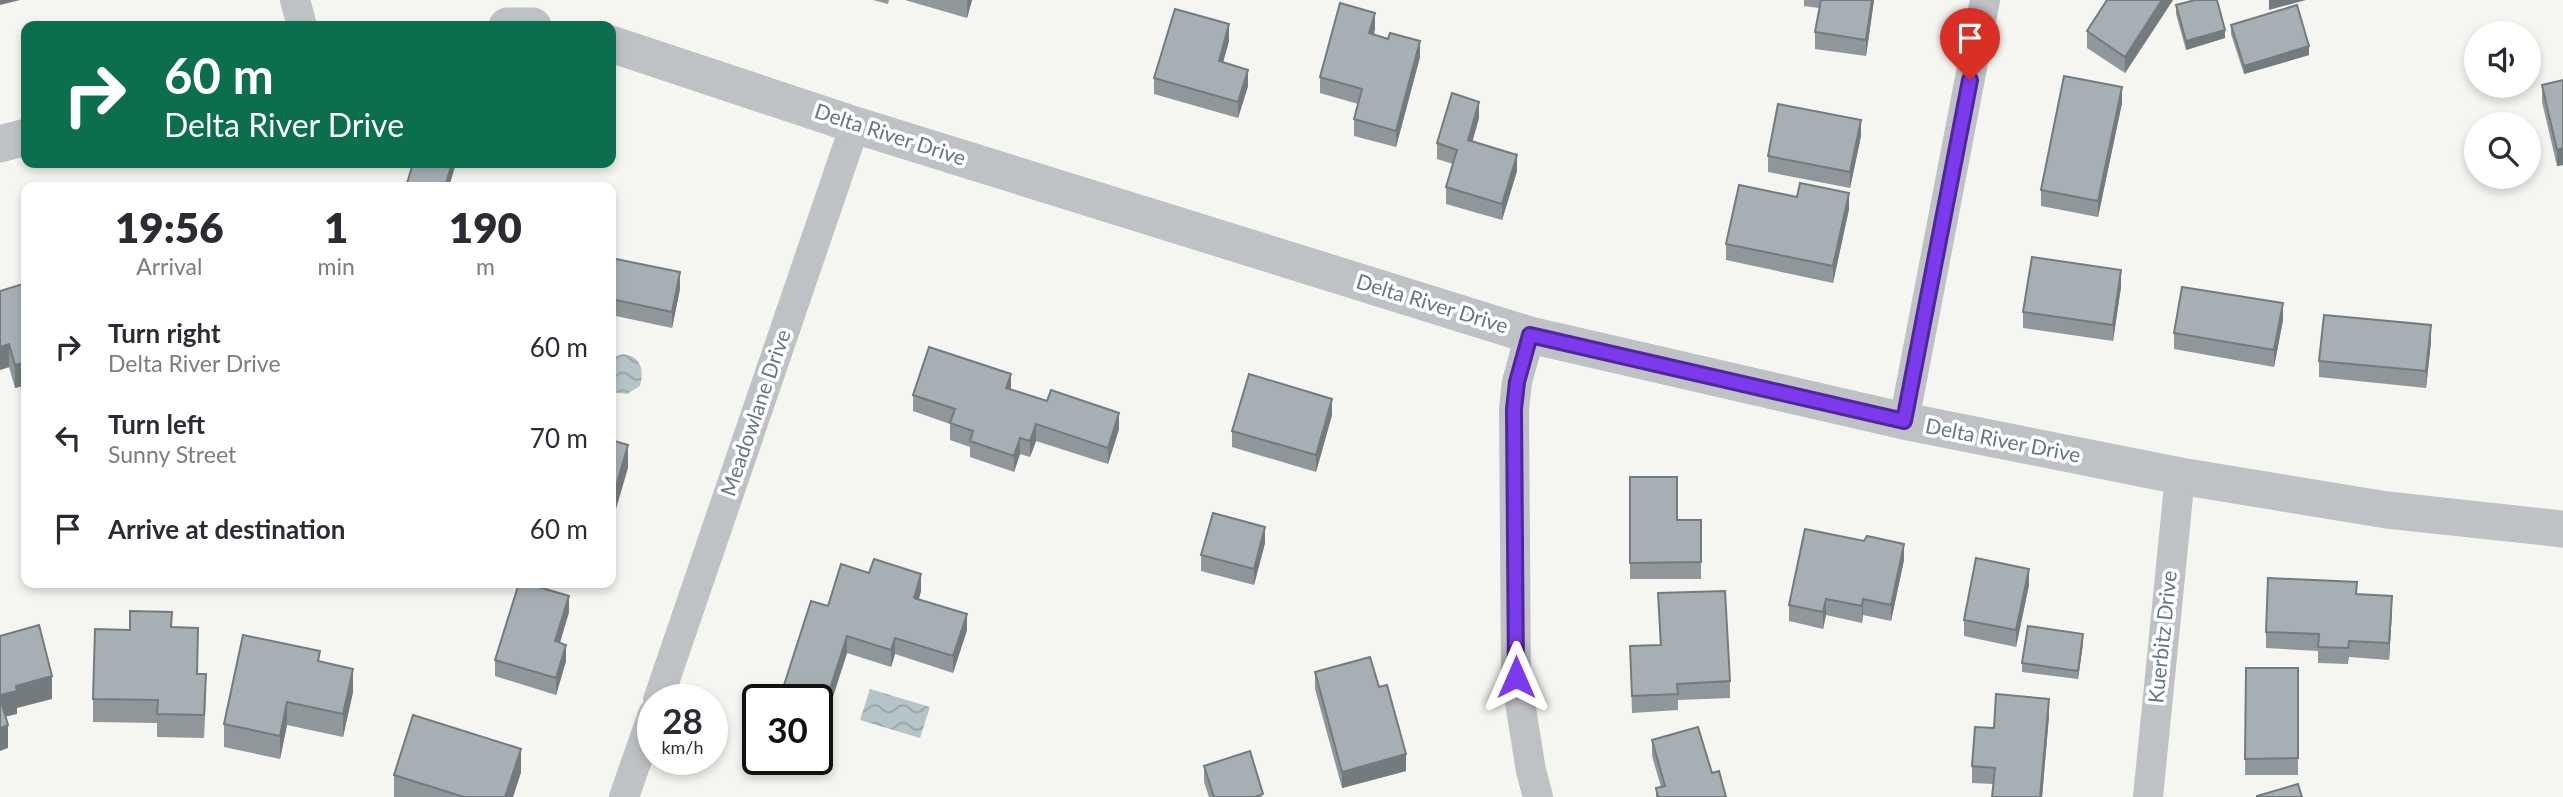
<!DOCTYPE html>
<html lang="en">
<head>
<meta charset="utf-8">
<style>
  body { margin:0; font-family:Lato,sans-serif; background:#f2f2f3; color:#2b2b33; height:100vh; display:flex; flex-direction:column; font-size:26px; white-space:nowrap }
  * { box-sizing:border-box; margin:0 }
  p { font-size:23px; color:#7c7c81 }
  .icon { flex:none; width:38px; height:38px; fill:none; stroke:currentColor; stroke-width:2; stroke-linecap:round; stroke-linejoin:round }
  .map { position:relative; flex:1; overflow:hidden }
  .drawer { position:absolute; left:21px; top:182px; width:595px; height:406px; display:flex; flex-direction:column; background:#fff; border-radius:14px; box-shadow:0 4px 10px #0003 }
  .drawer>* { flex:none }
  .hud { position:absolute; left:21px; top:21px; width:595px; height:147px; border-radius:14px; box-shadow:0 4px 10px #0003; background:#0b6e4f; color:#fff; overflow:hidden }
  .controls { position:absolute; left:2464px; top:21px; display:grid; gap:14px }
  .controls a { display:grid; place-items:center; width:77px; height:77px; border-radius:50%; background:#fff; box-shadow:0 4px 10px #0003; font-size:35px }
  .speed { position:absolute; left:637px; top:684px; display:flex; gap:14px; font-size:35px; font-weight:700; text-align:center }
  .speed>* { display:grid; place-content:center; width:91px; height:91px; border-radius:50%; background:#fff; box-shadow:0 4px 10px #0003; line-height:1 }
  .speed small { font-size:18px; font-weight:400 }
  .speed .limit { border:4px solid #111; border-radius:10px; background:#fff; color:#111 }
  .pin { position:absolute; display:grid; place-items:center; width:60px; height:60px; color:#fff; margin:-72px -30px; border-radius:50% 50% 50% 0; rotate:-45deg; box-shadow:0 0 7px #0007 }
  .pin .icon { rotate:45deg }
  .me { position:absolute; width:77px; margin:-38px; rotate:0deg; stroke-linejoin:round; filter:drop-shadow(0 0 5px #0008) }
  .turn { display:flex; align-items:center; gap:24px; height:147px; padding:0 28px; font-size:32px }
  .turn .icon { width:91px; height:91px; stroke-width:2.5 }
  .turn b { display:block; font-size:49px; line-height:60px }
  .eta { display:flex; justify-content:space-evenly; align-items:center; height:119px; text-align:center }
  .eta b { font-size:42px; font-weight:800; line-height:49px }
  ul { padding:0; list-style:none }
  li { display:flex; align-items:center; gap:21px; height:91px; padding:0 28px }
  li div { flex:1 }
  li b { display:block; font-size:26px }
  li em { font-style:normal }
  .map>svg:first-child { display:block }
</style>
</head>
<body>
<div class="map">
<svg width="2563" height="797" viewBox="0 0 2563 797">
  <defs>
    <pattern id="water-waves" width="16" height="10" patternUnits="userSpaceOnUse" patternTransform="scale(1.75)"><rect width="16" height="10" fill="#b5c4c6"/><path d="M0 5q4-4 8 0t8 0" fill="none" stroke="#97a4a6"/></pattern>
  </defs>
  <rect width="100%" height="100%" fill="#f5f5f1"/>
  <path fill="url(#water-waves)" d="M623,354c19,3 21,16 17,32l-13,8 -16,-2v-35z
    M870,689l60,18 -10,31 -60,-18z"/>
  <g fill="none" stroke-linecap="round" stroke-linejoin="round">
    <path stroke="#bec2c5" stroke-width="30" d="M295,0l7,26
      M1530,335l-13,47 -3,27 2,268 15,94 7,26
      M1904,421l81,-421
      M658,700l197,-575
      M624,797l29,-83
      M2148,797l32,-321"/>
    <path stroke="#bec2c5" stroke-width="37" d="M507,26h26
      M611,44l244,81 675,210 374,86 276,55 207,34 176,19
      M0,144l26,-7"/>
  </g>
  <path fill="#8f979b" d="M873,0h16l-1,4z
    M905,0h67l-5,18z
    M1804,0h70l-8,56 -51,-7v-17l4,-24 -15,-2z
    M2173,0l-48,73 -38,-25v-17z
    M2176,5l49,33 -39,12 -10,-36z
    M2231,25l78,30 -65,19 -13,-40z
    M1375,29l-1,6 46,22 -24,90 -42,-11v-17l4,-15 -38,-11v-16z
    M1229,41l-6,21 25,24 -10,32 -84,-24v-16z
    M2563,80v85l-6,1 -15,-64v-17z
    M2122,103l-24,114 -57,-11v-16z
    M1479,118l-7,24 45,29 -15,49 -56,-16v-17l7,-23 -16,-5v-16z
    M1861,136l-11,52 -82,-16v-16z
    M1849,209l-16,74 -107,-23v-16z
    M611,258l69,31 -8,39 -61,-13z
    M26,283v102l-11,3 -6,-21 -9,3v-79z
    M2121,287l-8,54 -90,-13v-16z
    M2283,320l-9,47 -100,-18v-16z
    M2431,342l-5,46 -107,-11v-16z
    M1011,389l108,40 -11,35 -72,-23 -6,16 -10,-3 -6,18 -44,-15v-10l-20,-7v-16l-37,-13v-16z
    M1332,415l-16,57 -84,-25v-16z
    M1630,477l47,43h24v59h-71z
    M1265,543l-11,42 -53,-14v-16z
    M1904,560l-13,61 -28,-6 -1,8 -36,-8 -3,14 -34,-8v-16z
    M2029,585l-13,62 -52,-11v-16z
    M921,591l-2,8 48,31 -14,43 -58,-19 -4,13 -44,-14 -20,62 -10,-3v-12h-33v-15l44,-79z
    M1658,593l72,88v17l-52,2v10l-46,3 -2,-67 30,-1z
    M2357,594l35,18 -3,48 -40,-3 -1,7 -30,-1v-12l-52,-3v-16z
    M569,612l-9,31 6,18 -10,34 -61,-19v-16z
    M172,627l26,47 8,23 -2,41 -47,-1v-14l-64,-1v-23l37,-69z
    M2083,643l-5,36 -56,-7v-9z
    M320,662l33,30 -10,45 -56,-12 -7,34 -56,-12v-23z
    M2246,668h52v107h-53z
    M1315,672l64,15 27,84 -64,17 -27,-99z
    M2049,716l-7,81h-50l1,-13 -21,-1v-17l22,-38z
    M1652,740l60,33 14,24h-70v-9l5,-1 -9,-31z
    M1204,766l59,31h-54l-5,-15z
    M521,772l-8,25h-119v-22z"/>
  <path fill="#747b7e" d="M0,0h20l-20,5z
    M968,0h4l-5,18v-16z
    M1872,0h2l-8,56v-16z
    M2162,0h11l-48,73v-16z
    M2269,0h37l-37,10z
    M1375,13v16l-6,21v-17z
    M1229,24v17l-10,36v-16z
    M2225,30v8l-39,12v-9z
    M1420,41v16l-24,90v-16z
    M2309,46v9l-65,19v-8z
    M1248,70v16l-10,32v-16z
    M2122,87v16l-24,114v-16z
    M1479,102v16l-11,39v-17z
    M1861,120v16l-11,52v-16z
    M2563,148v17l-6,1v-16z
    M1517,155v16l-15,49v-16z
    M452,163h3v4l-6,20h-4z
    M1849,193v16l-16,74v-17z
    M2121,270v17l-8,54v-16z
    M680,272v17l-8,39v-16z
    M2283,303v17l-9,47v-17z
    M2431,325v17l-5,46v-17z
    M9,344v23l-9,3v-23z
    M26,362v23l-11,3v-23z
    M1011,374v16l-5,-2z
    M1332,399v16l-16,57v-17z
    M1119,413v16l-11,35v-16z
    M1036,424v17l-6,16v-16z
    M1020,438v16l-6,18v-16z
    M628,445v23l-17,58v-22z
    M1265,527v16l-11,42v-16z
    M1904,544v16l-13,61v-16z
    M2029,569v16l-13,62v-17z
    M921,574v17l-7,23v-16z
    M569,596v16l-14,46v-17z
    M2392,596v16l-3,48v-17z
    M1826,599v16l-3,14v-17z
    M1863,599v16l-1,8v-17z
    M967,614v16l-14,43v-17z
    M2083,634v9l-5,36v-8z
    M847,636v17l-20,62v-17z
    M895,638v16l-4,13v-17z
    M566,645v16l-10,34v-17z
    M353,669v23l-10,45v-23z
    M52,676v23l-35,9v6l-17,4v-23l16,-9z
    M2049,699v17l-7,81h-2z
    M287,702v23l-7,34v-23z
    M8,725v23l-8,3v-23z
    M521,749v23l-8,25h-8z
    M1406,754v17l-64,17v-16z"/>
  <path fill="#a6b0b4" stroke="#747b7e" stroke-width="2" d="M1821,0h51l-6,40 -51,-8z
    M2107,0h55l-37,57 -38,-26z
    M2195,0h22l8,30 -39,11 -10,-36z
    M1340,3l35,10 -6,20 19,6 2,-6 30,8 -24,90 -42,-12 8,-30 -42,-12z
    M2297,5l12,41 -65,20 -13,-41z
    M1175,9l54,15 -10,37 29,9 -10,32 -84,-24z
    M2064,76l58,11 -24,114 -57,-11z
    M2563,80v68l-6,2 -15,-65z
    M1452,93l27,9 -11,38 49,15 -15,49 -56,-17 11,-37 -20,-7z
    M1778,104l83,16 -11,52 -82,-16z
    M413,163h39l-7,24h-39z
    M1800,183l49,10 -16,73 -107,-22 13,-59 58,12z
    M2032,257l89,13 -8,55 -90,-13z
    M611,258l69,14 -8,40 -61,-13z
    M26,283v79l-11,3 -6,-21 -9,3v-56z
    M2182,287l101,16 -9,47 -100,-17z
    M2324,315l107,10 -5,46 -107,-10z
    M929,347l82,27 -5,14 41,13 4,-11 68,23 -11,35 -72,-24 -6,17 -10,-3 -6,18 -44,-15 3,-10 -23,-8 5,-14 -42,-14z
    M1249,374l83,25 -16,56 -84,-24z
    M611,440l17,5 -17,59z
    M1630,477h47v43h24v42l-71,1z
    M1213,513l52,14 -11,42 -53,-14z
    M1805,529l59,12 3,-5 37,8 -13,61 -28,-6 -1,7 -36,-7 -3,13 -34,-7z
    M1976,558l53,11 -13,61 -52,-10z
    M874,559l47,15 -7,24 53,16 -14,42 -58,-18 -4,12 -44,-14 -20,62 -43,-13 27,-84 17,5 13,-42 28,9z
    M2268,578l89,4 -1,12 36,2 -3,47 -40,-2 -1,7 -30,-1 1,-13 -53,-2z
    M519,583h6l44,13 -14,45 11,4 -10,33 -61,-18z
    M1725,591l5,90 -53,3 1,10 -46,2 -2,-50 31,-1 -3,-52z
    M130,611l42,1 -1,15 27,1 -1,46h9l-2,41 -47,-1 1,-14 -65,-1 2,-70 35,1z
    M39,625l13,51 -36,10 1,5 -17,4v-59z
    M2028,626l55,8 -5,37 -56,-8z
    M243,635l77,16 -2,10 35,8 -10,45 -56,-12 -7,34 -56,-12z
    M1370,657l9,30 8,-2 19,69 -64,18 -27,-100z
    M2246,668h52v90l-53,1z
    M1996,694l53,5 -9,98h-48l3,-29 -23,-2 3,-39 19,1z
    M0,698l8,27 -8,3z
    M413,715l108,34 -16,48h-41l-70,-22z
    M1698,727l14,46 7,-2 7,26h-68l-2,-9 9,-2 -13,-46z
    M1250,751l13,43 -8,3h-41l-10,-31z
    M2298,784l4,13h-45v-1z"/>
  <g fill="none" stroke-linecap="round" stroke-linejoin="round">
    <g stroke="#51269a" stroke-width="18">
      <path id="route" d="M1516,677l-2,-268 3,-27 13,-47 374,86 66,-341"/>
    </g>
    <use href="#route" stroke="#7c3aed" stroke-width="12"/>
  </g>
  <g text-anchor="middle" stroke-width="7" stroke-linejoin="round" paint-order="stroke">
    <g font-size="21" fill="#647782" stroke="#fff">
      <text transform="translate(890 135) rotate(18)" y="7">Delta River Drive</text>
      <text transform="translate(1432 304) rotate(17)" y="7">Delta River Drive</text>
      <text transform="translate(756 413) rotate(-71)" y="7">Meadowlane Drive</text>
      <text transform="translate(2003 441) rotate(11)" y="7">Delta River Drive</text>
      <text transform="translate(2163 637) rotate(-84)" y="7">Kuerbitz Drive</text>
    </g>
  </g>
</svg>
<div class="controls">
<a><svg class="icon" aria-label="sound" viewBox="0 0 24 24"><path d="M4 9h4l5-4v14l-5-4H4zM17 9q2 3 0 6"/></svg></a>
<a><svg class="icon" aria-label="search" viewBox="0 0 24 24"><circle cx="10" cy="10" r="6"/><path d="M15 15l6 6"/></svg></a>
</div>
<div class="speed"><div>28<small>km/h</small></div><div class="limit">30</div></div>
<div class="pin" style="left:1970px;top:80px;background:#d93025"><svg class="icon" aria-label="arrive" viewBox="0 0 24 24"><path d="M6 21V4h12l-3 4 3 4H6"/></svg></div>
<svg class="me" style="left:1516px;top:677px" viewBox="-20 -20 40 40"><path d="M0-17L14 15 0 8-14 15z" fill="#7c3aed" stroke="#fff" stroke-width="4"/></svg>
<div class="hud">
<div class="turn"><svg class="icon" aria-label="right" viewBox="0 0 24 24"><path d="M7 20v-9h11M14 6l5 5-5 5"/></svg><div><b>60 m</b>Delta River Drive</div></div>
</div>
<section class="drawer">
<div class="eta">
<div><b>19:56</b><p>Arrival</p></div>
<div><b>1</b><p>min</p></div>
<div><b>190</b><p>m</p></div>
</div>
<ul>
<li><svg class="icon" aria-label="right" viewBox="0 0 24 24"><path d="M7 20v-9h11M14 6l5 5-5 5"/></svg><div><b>Turn right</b><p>Delta River Drive</p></div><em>60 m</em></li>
<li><svg class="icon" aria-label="left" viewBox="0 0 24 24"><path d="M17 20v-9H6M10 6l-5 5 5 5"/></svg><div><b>Turn left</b><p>Sunny Street</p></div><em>70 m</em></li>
<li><svg class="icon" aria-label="arrive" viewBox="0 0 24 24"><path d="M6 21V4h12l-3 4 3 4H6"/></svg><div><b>Arrive at destination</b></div><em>60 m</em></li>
</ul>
</section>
</div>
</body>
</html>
